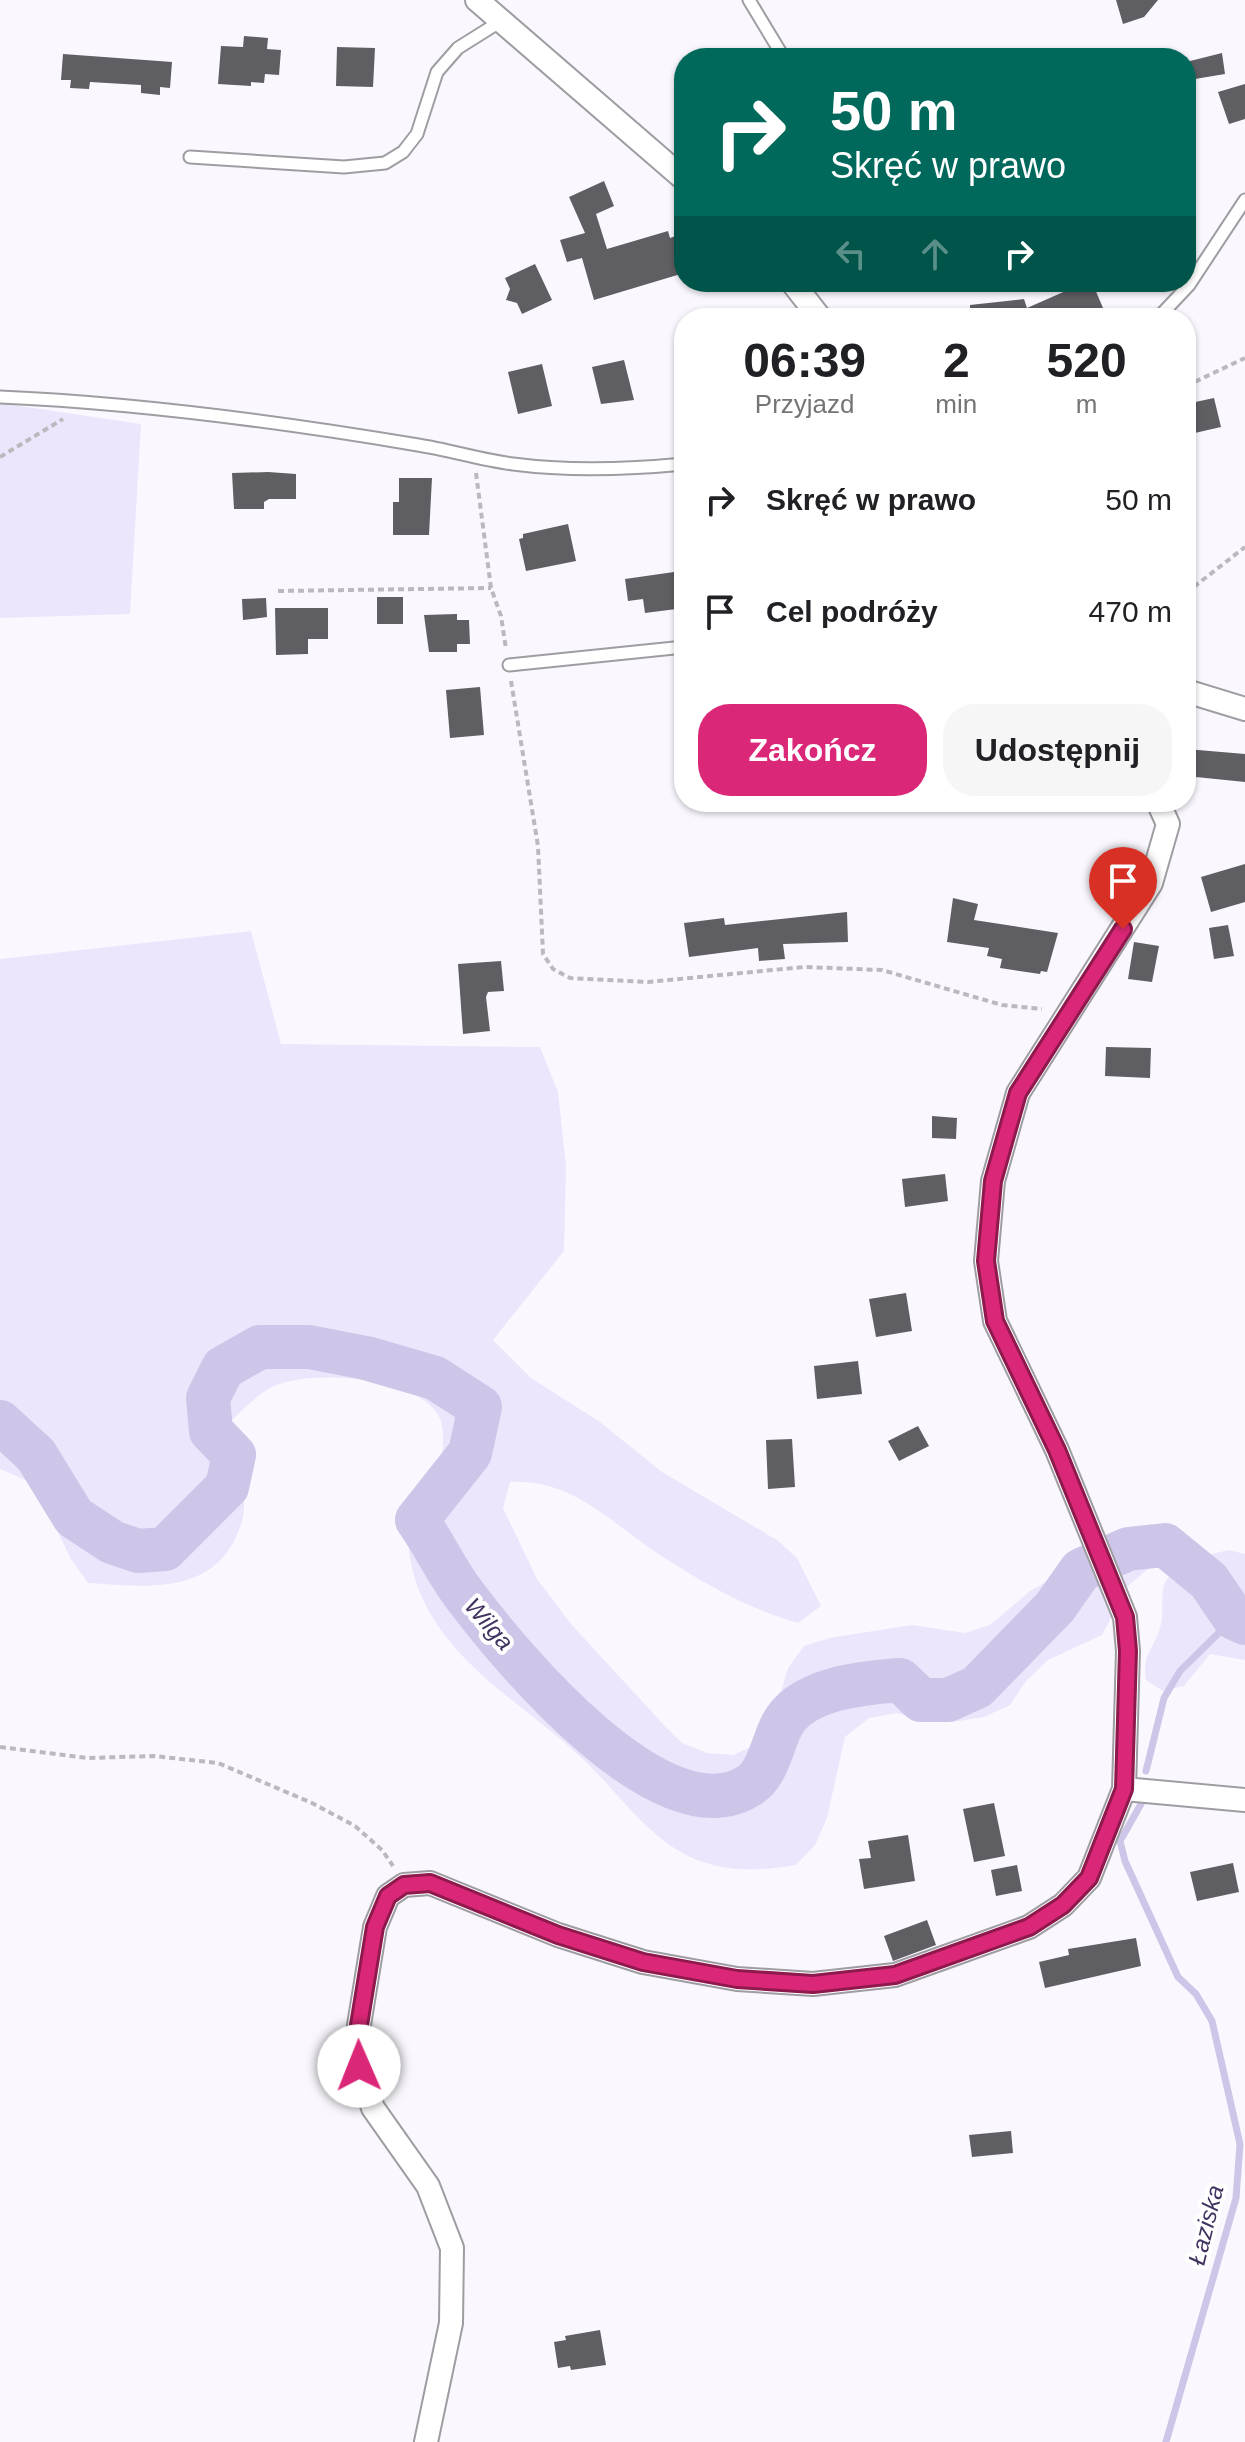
<!DOCTYPE html>
<html lang="pl">
<head>
<meta charset="utf-8">
<style>
  body { margin:0; font-family:Helvetica,sans-serif; background:#f6f6f6; color:#202124; height:100vh; display:flex; flex-direction:column; font-size:30px; white-space:nowrap }
  * { box-sizing:border-box; margin:0 }
  p { font-size:26px; color:#757577 }
  .icon { flex:none; width:44px; height:44px; fill:none; stroke:currentColor; stroke-width:2; stroke-linecap:round; stroke-linejoin:round }
  .map { position:relative; flex:1; overflow:hidden }
  .drawer { position:absolute; left:674px; top:308px; width:522px; height:504px; display:flex; flex-direction:column; background:#fff; border-radius:32px; box-shadow:0 2px 6px #0004 }
  .drawer>* { flex:none }
  .guide { position:absolute; left:674px; top:48px; width:522px; height:244px; border-radius:32px; box-shadow:0 2px 6px #0004; background:#00695c; color:#fff; overflow:hidden }
  .pin { position:absolute; display:grid; place-items:center; width:68px; height:68px; color:#fff; margin:-82px -34px; border-radius:50% 50% 50% 0; rotate:-45deg; box-shadow:0 0 8px #0007 }
  .pin .icon { rotate:45deg }
  .me { position:absolute; width:88px; margin:-44px; rotate:359deg; stroke-linejoin:round; filter:drop-shadow(0 0 6px #0008) }
  .turn { display:flex; align-items:center; gap:28px; height:168px; padding:0 24px; font-size:36px }
  .turn .icon { width:104px; height:104px; stroke-width:2.5 }
  .turn b { display:block; font-size:56px; line-height:68px }
  .lanes { display:flex; align-items:center; height:76px; padding:0 24px; background:#0003; justify-content:center; gap:40px; direction:ltr }
  .lanes .off { opacity:.35 }
  .eta { display:flex; justify-content:space-evenly; align-items:center; height:136px; text-align:center }
  .eta b { font-size:48px; font-weight:800; line-height:56px }
  .primary-button { display:flex; gap:16px; margin-top:auto; padding:16px 24px }
  .primary-button a { flex:1; height:92px; border-radius:32px; background:#db2777; color:#fff; font-size:32px; font-weight:800; line-height:92px; text-align:center }
  .primary-button a+a { background:#f6f6f6; color:#202124 }
  ul { padding:0; list-style:none }
  li { display:flex; align-items:center; gap:24px; height:112px; padding:0 24px }
  li div { flex:1 }
  li b { display:block; font-size:30px }
  li em { font-style:normal }
  .map>svg:first-child { display:block }
</style>
</head>
<body>
<div class="map">
<svg width="1245" height="2442" viewBox="0 0 1245 2442">
  <rect width="100%" height="100%" fill="#faf8fe"/>
  <path fill="#ece6fc" d="M0,403l141,21 -11,190 -130,4z
    M251,931l30,113 259,3 18,45 8,74 -2,85 -71,89 38,38 69,44 62,50 115,68 20,18 24,48 -23,17c-49,-14 -89,-37 -132,-64 -53,-33 -90,-80 -156,-77l-7,26 34,71 34,45 92,100 19,19 25,10 26,2 24,-11 15,-23 16,-53 16,-22 25,-8 83,-13 53,8 25,-8 40,-34 47,-27 52,-11 26,1 -5,13 -22,19 -26,49 -54,25 -22,21 -16,24 -26,12 -31,5 -29,-1 -27,-8 -28,5 -24,19 -18,81 -12,27 -19,20c-40,7 -80,8 -117,-14 -35,-21 -60,-56 -88,-84 -58,-59 -144,-99 -174,-182 -7,-21 -12,-44 -5,-66 2,-9 13,-15 17,-24 11,-19 21,-63 8,-82 -25,-37 -128,-44 -165,-26 -16,9 -29,22 -42,35 2,27 13,53 14,79 1,16 -4,29 -11,42 -30,53 -93,43 -145,40l-17,-24 -26,-54 -15,-23 -30,-13v-510z
    M1229,1550l16,4v106l-35,-6 -26,32 -21,5 -17,-11c-4,-27 7,-29 14,-52 4,-12 1,-26 3,-38 4,-26 44,-35 66,-40z"/>
  <g fill="none" stroke-linecap="round" stroke-linejoin="round">
    <path stroke="#cfc5e8" stroke-width="7" d="M1146,1771l18,-73 16,-27 54,-53
      M1141,1804l-21,37 5,20 53,116 18,17 16,27 28,123 -4,54 -70,244"/>
    <path stroke="#cfc5e8" stroke-width="44" d="M0,1422l36,33 38,62 38,25 26,9 27,-2 62,-62 7,-32 -23,-24 -3,-33 15,-30 37,-21h49l57,11 69,20 45,29 -10,46 -53,67c18,25 30,53 49,77 45,60 198,245 284,188 18,-12 22,-40 31,-58 18,-39 82,-44 119,-47l21,20h27l29,-13 78,-80 26,-37 47,-21 37,-4 44,36 25,37 11,5"/>
  </g>
  <path fill="#5f5e62" d="M1116,0h42l-14,17 -21,7z
    M244,36l24,2 -1,11 14,1 -2,25 -14,-1 -1,9 -13,-1v4l-33,-2 3,-38 22,1z
    M337,47l38,1 -2,39 -37,-1z
    M1222,53l3,21 -36,6 -3,-18z
    M63,54l109,8 -2,26 -10,-1v8l-19,-2v-8l-51,-3 -1,7 -19,-1 1,-8h-10z
    M1245,84v35l-16,5 -11,-32z
    M604,181l10,25 -18,8 11,35 61,-18 2,7 14,-5v40l-90,27 -12,-42 -15,4 -7,-22 25,-7 -16,-36z
    M535,264l17,36 -30,14 -5,-11 -11,-3 4,-11 -5,-11z
    M1086,282h6l11,26 -24,10h-109v-13l54,-6 3,9z
    M624,360l10,40 -33,4 -9,-37z
    M542,364l10,42 -34,8 -10,-42z
    M1214,398l7,29 -35,8v-31z
    M268,472l28,2v25h-27l-5,3v7h-30l-2,-36z
    M399,478h33l-3,57h-36v-33h6z
    M568,524l8,37 -50,10 -7,-32 4,-1v-4z
    M681,571l3,37 -39,5 -2,-14 -15,2 -3,-22z
    M377,597h26v27h-26z
    M266,598l1,19 -24,3 -1,-21z
    M275,608h53v31h-20v15l-32,1z
    M457,614v6h12l1,24h-13v8h-28l-5,-37z
    M480,687l4,48 -34,3 -4,-48z
    M1186,749l59,5v28l-59,-6z
    M1245,864v38l-34,10 -10,-35z
    M953,898l25,6 -4,16 84,13 -11,39 -6,-1 -1,3 -40,-6 2,-9 -15,-3 2,-8 -42,-6z
    M847,912l1,30 -65,2 2,15 -26,2 -1,-13 -69,9 -5,-34 40,-5 1,7z
    M1228,925l6,31 -20,3 -5,-31z
    M1134,942l25,4 -7,36 -24,-3z
    M501,961l3,30 -16,1 -2,5 4,34 -27,3 -5,-70z
    M1106,1047l45,1 -1,30 -45,-2z
    M932,1116l25,2 -1,21 -24,-1z
    M945,1174l3,27 -43,6 -3,-28z
    M906,1293l6,38 -36,6 -7,-38z
    M858,1361l4,33 -45,5 -3,-33z
    M918,1426l11,20 -30,15 -11,-20z
    M792,1439l3,48 -27,2 -2,-49z
    M994,1803l11,53 -31,6 -11,-53z
    M908,1835l7,46 -51,8 -5,-30 12,-1 -3,-17z
    M1233,1863l6,29 -42,9 -7,-29z
    M1017,1865l5,26 -26,5 -5,-26z
    M927,1920l9,25 -43,16 -9,-25z
    M1136,1938l5,28 -96,22 -6,-26 30,-7 -1,-6z
    M1011,2131l2,22 -41,4 -3,-22z
    M600,2330l6,35 -35,5 -1,-4 -12,2 -4,-26 12,-2 -1,-4z"/>
  <g fill="none" stroke-linecap="round" stroke-linejoin="round">
    <g stroke="#9e9da2" stroke-width="15">
      <path id="service" d="M749,0l35,58
        M190,157l154,10 41,-4 18,-11 14,-18 20,-62 21,-24 43,-27
        M1158,318l31,-33 56,-85
        M0,397c139,6 281,25 418,48 32,5 63,15 95,19 53,7 119,5 171,0
        M509,665l175,-18"/>
    </g>
    <g stroke="#9e9da2" stroke-width="26">
      <path id="minor" d="M477,0l207,179
        M792,282l28,36
        M1186,691l59,18
        M1124,1789l121,11
        M426,2442l25,-119 1,-75 -24,-62 -55,-78 -14,-42v-41l16,-98 13,-31 16,-11 26,-2 128,52 85,27 94,17 76,5 82,-9 134,-48 34,-22 26,-27 35,-89 4,-138 -3,-34 -68,-167 -62,-129 -9,-60 7,-80 25,-88 133,-210 17,-59 -10,-22"/>
    </g>
    <path stroke="#bbb9be" stroke-width="4" stroke-dasharray="6 4" stroke-linecap="butt" d="M1186,386l59,-28
      M0,457l63,-38
      M476,473l15,115 10,28 5,33
      M278,591l213,-3
      M1186,593l59,-46
      M511,681l27,165 5,108 10,15 17,9 78,4 156,-15 78,3 120,35 40,4
      M0,1747l88,11 66,-2 64,7 94,40 43,23 27,24 11,16"/>
    <use href="#service" stroke="#fff" stroke-width="11"/>
    <use href="#minor" stroke="#fff" stroke-width="22"/>
  </g>
  <g fill="none" stroke-linecap="round" stroke-linejoin="round">
    <g stroke="#8e194d" stroke-width="20">
      <path id="route" d="M359,2066v-41l16,-98 13,-31 16,-11 26,-2 128,52 85,27 94,17 76,5 82,-9 134,-48 34,-22 26,-27 35,-89 4,-138 -3,-34 -68,-167 -62,-129 -9,-60 7,-80 25,-88 105,-164"/>
    </g>
    <use href="#route" stroke="#db2777" stroke-width="14"/>
  </g>
  <g text-anchor="middle" stroke-width="8" stroke-linejoin="round" paint-order="stroke">
    <g font-size="24" font-style="italic" fill="#433361" stroke="#fff">
      <text transform="translate(489 1624) rotate(49)" y="8">Wilga</text>
      <text transform="translate(1206 2225) rotate(-76)" y="8">Łaziska</text>
    </g>
  </g>
</svg>
<div class="pin" style="left:1123px;top:929px;background:#d93025"><svg class="icon" aria-label="arrive" viewBox="0 0 24 24"><path d="M6 21V4h12l-3 4 3 4H6"/></svg></div>
<svg class="me" style="left:359px;top:2066px" viewBox="-20 -20 40 40"><circle r="19" fill="#fff"/><path d="M0-13L10 11 0 6-10 11z" fill="#db2777"/></svg>
<div class="guide">
<div class="turn"><svg class="icon" aria-label="right" viewBox="0 0 24 24"><path d="M7 20v-9h11M14 6l5 5-5 5"/></svg><div><b>50 m</b>Skręć w prawo</div></div>
<div class="lanes"><svg class="icon off" aria-label="left" viewBox="0 0 24 24"><path d="M17 20v-9H6M10 6l-5 5 5 5"/></svg><svg class="icon off" aria-label="ahead" viewBox="0 0 24 24"><path d="M12 20V5M6 11l6-6 6 6"/></svg><svg class="icon" aria-label="right" viewBox="0 0 24 24"><path d="M7 20v-9h11M14 6l5 5-5 5"/></svg></div>
</div>
<section class="drawer">
<div class="eta">
<div><b>06:39</b><p>Przyjazd</p></div>
<div><b>2</b><p>min</p></div>
<div><b>520</b><p>m</p></div>
</div>
<ul>
<li><svg class="icon" aria-label="right" viewBox="0 0 24 24"><path d="M7 20v-9h11M14 6l5 5-5 5"/></svg><div><b>Skręć w prawo</b></div><em>50 m</em></li>
<li><svg class="icon" aria-label="arrive" viewBox="0 0 24 24"><path d="M6 21V4h12l-3 4 3 4H6"/></svg><div><b>Cel podróży</b></div><em>470 m</em></li>
</ul>
<div class="primary-button"><a>Zakończ</a><a>Udostępnij</a></div>
</section>
</div>
</body>
</html>
